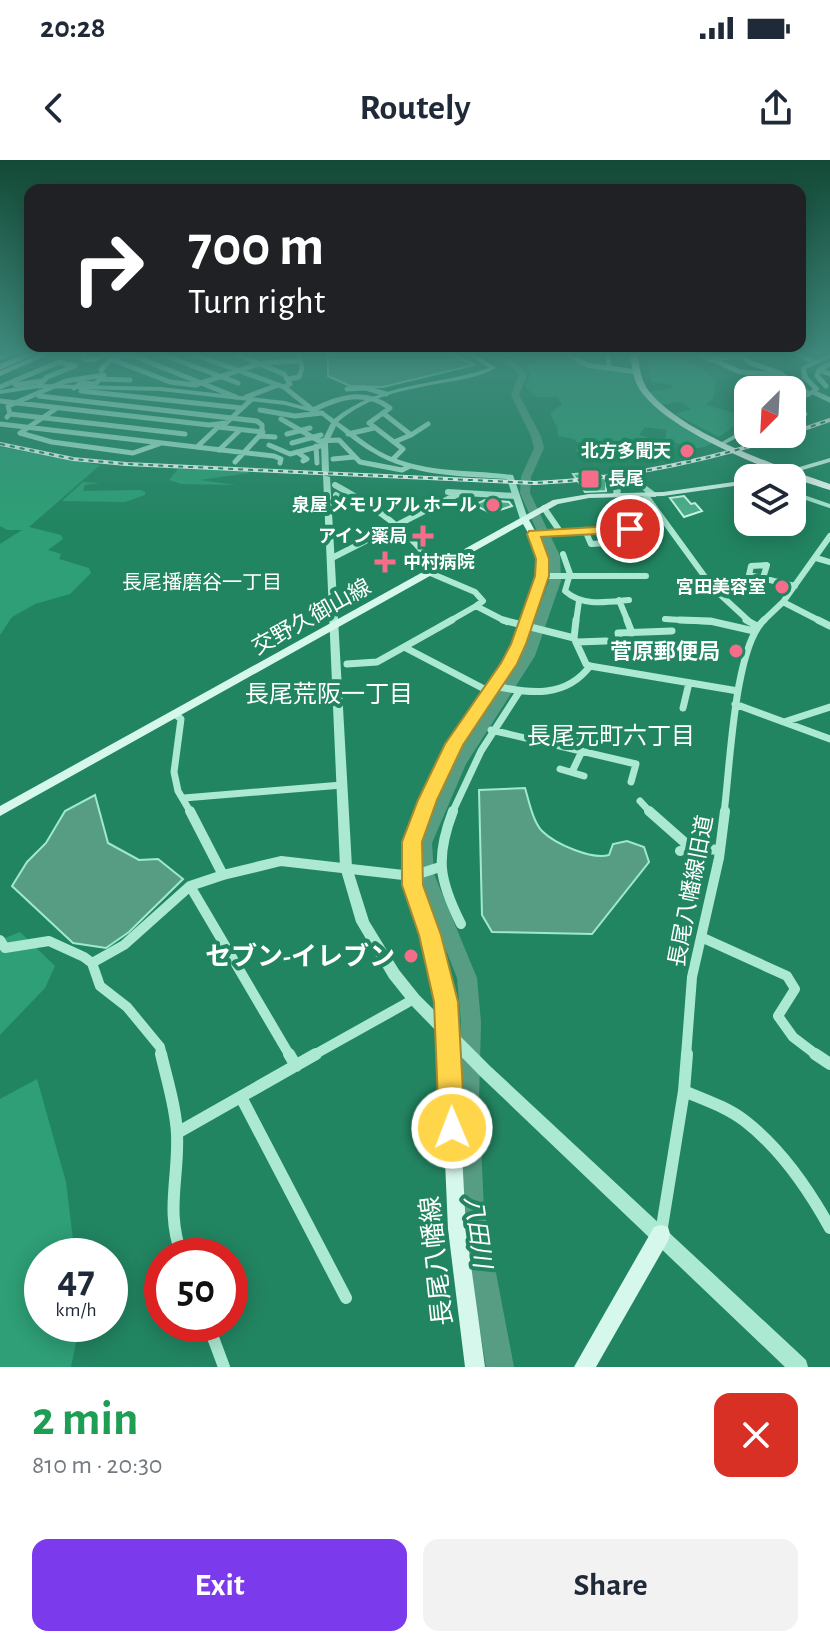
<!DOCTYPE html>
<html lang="en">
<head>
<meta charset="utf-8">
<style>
  body { margin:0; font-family:"Alegreya Sans","Noto Sans JP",sans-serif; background:#f2f2f3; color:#1f2937; height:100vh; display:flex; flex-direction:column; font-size:30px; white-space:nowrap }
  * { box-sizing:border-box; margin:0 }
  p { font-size:26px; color:#747a83 }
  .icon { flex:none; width:44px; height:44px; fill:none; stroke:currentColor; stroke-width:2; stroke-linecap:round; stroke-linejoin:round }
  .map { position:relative; height:1207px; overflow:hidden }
  .panel { display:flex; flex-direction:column; background:#fff; flex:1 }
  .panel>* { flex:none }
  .hud { position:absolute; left:24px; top:24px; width:782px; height:168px; border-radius:16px; box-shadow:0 4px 20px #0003; background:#202124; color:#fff; overflow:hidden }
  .needle { width:52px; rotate:204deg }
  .buttons { position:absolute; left:734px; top:216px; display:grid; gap:16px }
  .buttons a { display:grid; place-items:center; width:72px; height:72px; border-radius:16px; background:#fff; box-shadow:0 4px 20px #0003; font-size:40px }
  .speed { position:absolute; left:24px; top:1078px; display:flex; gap:16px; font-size:40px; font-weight:700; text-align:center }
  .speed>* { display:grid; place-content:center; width:104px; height:104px; border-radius:50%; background:#fff; box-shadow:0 4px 20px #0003; line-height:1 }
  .speed small { font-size:20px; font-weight:400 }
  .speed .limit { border:12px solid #d22; background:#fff; color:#111 }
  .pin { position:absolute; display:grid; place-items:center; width:68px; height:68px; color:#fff; margin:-34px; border:4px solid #fff; border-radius:50%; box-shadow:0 2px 8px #0007 }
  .me { position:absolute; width:88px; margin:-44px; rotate:359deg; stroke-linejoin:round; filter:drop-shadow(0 0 6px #0008) }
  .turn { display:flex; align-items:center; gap:28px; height:168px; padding:0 32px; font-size:36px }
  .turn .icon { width:104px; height:104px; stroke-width:2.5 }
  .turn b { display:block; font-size:56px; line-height:68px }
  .round { display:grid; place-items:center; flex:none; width:84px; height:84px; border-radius:16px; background:#f2f2f3 }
  .headline { display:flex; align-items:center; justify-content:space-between; height:136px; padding:0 32px }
  h1 { font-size:48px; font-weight:700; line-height:60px; color:#1e9e55 }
  .cta { display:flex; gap:16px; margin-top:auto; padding:16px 32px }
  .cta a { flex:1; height:92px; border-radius:16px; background:#7c3aed; color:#fff; font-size:32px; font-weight:700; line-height:92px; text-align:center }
  .cta a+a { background:#f2f2f3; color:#1f2937 }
  .status { display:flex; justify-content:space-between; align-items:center; height:56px; padding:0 40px; background:#fff; direction:ltr }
  .status svg { height:22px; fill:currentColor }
  header { display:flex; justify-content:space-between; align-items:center; height:104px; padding:0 32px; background:#fff; font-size:36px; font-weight:700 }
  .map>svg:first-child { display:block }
</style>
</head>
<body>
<div class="status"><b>20:28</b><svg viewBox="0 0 49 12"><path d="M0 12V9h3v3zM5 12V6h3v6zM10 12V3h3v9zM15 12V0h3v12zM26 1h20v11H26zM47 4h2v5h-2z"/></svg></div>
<header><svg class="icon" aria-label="back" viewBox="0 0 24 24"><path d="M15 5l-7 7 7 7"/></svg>Routely<svg class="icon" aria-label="share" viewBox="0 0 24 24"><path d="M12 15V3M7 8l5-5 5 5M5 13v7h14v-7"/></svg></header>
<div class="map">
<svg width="830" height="1207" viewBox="0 0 830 1207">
  <rect width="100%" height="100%" fill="#228562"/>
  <path fill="#2e9f76" d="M552,194h14l20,11 47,7 11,24 70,46c-17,12 -31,3 -49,-3l2,-9 -22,-3 -6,8 37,11c-13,4 -24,14 -37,13 -22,-1 -43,-14 -64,-7l5,-7 -6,-6 -16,-3 -1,-9 -7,-13 12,-10 -4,-7h-21l-12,-10 6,-13 -4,-7z
    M673,195l33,17 10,9 -3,18 -7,6 26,7 12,-6 -10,-6 7,-4 7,2v22h-5l-24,17 -44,-23 16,-5 -11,-7 -18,3 -13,-13 24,-4 -1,-3 -21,-3 -4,-26z
    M0,287l100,18 -71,62 32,8 2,4 -15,11 13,4 -2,5 30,9 2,5 -21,21 -35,10 -23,13 -12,18v-91l22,-14h-15l-7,-4z
    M178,309l69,2 2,2 -49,7 36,5 -55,-1 -12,-4z
    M83,322l17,1 -15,2 -2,6 57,-1 5,2v3l-20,7 -63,-1z
    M20,772l35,34 -10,22 -45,47v-95z
    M37,919l29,103 9,74h-33v68h38l-9,43h-71v-268z"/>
  <path fill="#579d84" stroke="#9feacd" stroke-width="2" d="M328,194h124l22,11 -91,22 -33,-1 -22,-10z
    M525,628c4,13 8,34 17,43 13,13 50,29 67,24l4,-11 14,-3 17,6 5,15 -57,72 -100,-2 -10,-17 -3,-125z
    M95,635l13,48 31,17 19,-1 25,20 -54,53 -23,16 -33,-5 -61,-57 15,-24 19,-19 19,-32z"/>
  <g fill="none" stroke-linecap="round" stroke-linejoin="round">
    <path fill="#579d84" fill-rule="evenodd" d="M487,194c18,0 30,7 40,21l-8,20 22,41 3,12 -13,29 -1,16 30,63 1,25 -26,75 -69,108 -34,79 2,31 43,104 4,44 -2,79 5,109 30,157h-28l-26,-157 -3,-109 4,-79 -4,-44 -41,-104 -2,-31 36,-79 71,-108 28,-75 -1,-25 -28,-63 1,-16 13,-29 -3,-12 -20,-41 8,-20 -7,-8z"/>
  </g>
  <path fill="#4aae89" stroke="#cff7e8" stroke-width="2" d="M598,312l8,8v11l-21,1 -12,-18z
    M684,336l7,8 4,-1 7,8 -18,6 -14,-19z
    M485,340l24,2 3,4 -21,7 -17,-8z"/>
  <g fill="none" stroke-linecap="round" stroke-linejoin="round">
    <path stroke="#abe9d2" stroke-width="4" d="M792,333l38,13"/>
    <path stroke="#abe9d2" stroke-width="5" d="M85,194l-2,4 7,2 20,-6
      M129,194l107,43
      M161,194l77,29
      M193,194l91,33 29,23c26,-13 52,-21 77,-2l-21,15 34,26 -10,10
      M236,194l48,20 6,10 -6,3
      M567,194l20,11 50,7
      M608,194l1,14
      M701,194l39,18 42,3
      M739,194l12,9 29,10 29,21
      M798,194l15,8
      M111,199l59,23 25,3 67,-22 38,-2
      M708,199l31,-3
      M101,210l10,-11 16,-5
      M819,210l11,4
      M100,219l30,1
      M289,219l10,-2 3,-9 -3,-14
      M15,225l27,-4
      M826,226l-9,-10 2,-6 11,-6
      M0,227l59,-25 16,4 -28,11 -8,9
      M347,229l19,-1 20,6
      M779,230l12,-5
      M81,231l161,17
      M813,232l17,8
      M39,236l218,25 5,4v8l-27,29
      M246,237l32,-12
      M0,241l209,24 17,-2 26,-24
      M57,248l-37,25 32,9 81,11 26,-9
      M260,250l35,6 27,-3
      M383,253l28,22 -17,7
      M10,254l175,20
      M7,257l3,-3 -2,-8 58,-25 38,-6 -9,9 -14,-1 -7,5
      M792,258l13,-4
      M281,259l38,22 20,-1 21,22 42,8 8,-4
      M0,264l274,32 7,3 -1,4
      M287,274l23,-6
      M348,274l26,-6
      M411,275l17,-11
      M260,276l15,1
      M292,283l29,-8
      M269,285l21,9 34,-9
      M316,286l1,17
      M197,287l21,-20 45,5
      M219,290l21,-20
      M297,292l10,7 -4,2
      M333,299l21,-2"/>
    <path stroke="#abe9d2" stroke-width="6" d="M747,322l-5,6 6,3
      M335,325c40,22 74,45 100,83
      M448,332l68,4
      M336,335l10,6 18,-1
      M646,336l67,92 37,34
      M738,343l10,-4
      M544,348l15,22
      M585,370l6,14 16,-1
      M533,374l97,-5
      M563,394l7,20 -5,17c18,16 42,11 64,9
      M816,398l14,4
      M330,399l130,-66
      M428,412l47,20 8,9 -7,5 31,16
      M542,416h104
      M763,418l4,-13 -16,1 -2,9 46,11
      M619,440l9,22
      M783,442l39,20
      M665,459l48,3
      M448,462l28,-16
      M576,462l3,-21
      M762,462l21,-20 47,-66"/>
    <path stroke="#abe9d2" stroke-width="7" d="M503,460l71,18 12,26 4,2 148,25
      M627,460l5,13
      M680,460l30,1 44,10
      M746,460l11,6
      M818,460l12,6
      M672,471l-54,2 4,18 55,-3
      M574,478l2,-18
      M577,482l29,-1
      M404,487l48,-27
      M347,504l30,-2 27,-15 86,45
      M495,526c35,8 71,12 95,-20
      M735,544l95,35
      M683,548l6,-25
      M175,554l6,5 -7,53 4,19 13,22
      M787,561l43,-14
      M491,570l145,34 -5,18
      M571,588l9,-21
      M560,609l24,7
      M572,612l10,-21
      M184,638l158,-13
      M640,641l11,12
      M452,653l29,-62 38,-59
      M724,653c6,-44 10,-166 40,-193"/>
    <path stroke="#abe9d2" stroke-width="10" d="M190,651l33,64
      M453,651c-18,47 -14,69 8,113
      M649,651l42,37
      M680,691l11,-3 29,2
      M190,726l100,170
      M701,777l86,39 8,13 -17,27 15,21 25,19
      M0,780l5,8 44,-7 35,16 8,6 8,23 27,21 33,40 2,9
      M92,803l32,-18 66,-59 33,-11 58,-14 131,15 28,-9
      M312,896l102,-57
      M686,896l6,-79 27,-119 6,-47"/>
    <path stroke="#abe9d2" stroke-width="12" d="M161,894c6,26 15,54 16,80 2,45 -12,77 5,122
      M289,894l7,12
      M815,894l15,10
      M684,931c21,9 43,16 61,30 35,27 64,69 85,107
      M241,937l105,201
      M177,973l139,-79
      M661,1073l23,-142 3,-37
      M208,1164l16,43"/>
    <path fill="#abe9d2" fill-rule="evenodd" d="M468,194h7l21,14c-16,9 -36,12 -54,15 -38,7 -74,13 -104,39 14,9 27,21 41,29 43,23 87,18 134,24l15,44 -1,2 -7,-2 -13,-40c-45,-3 -95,-2 -135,-27 -13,-7 -24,-17 -36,-26l-8,17 1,28 -7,2 -1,-30 10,-20 -11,-9 -35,-9 -124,-14 -122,-3 -39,6v-4l39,-6 122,3 124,14 39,11 10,7c48,-38 100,-32 155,-51z
      M830,194v4l-24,11 2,8 11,11v2l-27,16v-5l21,-12 -11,-11 -1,-11z
      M748,267v5l-23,12 -5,-1z
      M323,315l7,2 22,390 17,54 30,49 20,25 71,71 316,294 2,7h-23l-305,-291 -71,-73 -20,-25 -33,-56 -16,-55z
      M640,321l16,12v4h-6l-12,-12 -17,3 -1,9 -7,-2 1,-11z"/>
    <path fill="#d6f7ec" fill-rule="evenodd" d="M830,298v4l-55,16h-13z
      M748,320v4l-85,12 -74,2 -31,6 -29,16 15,27 3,29 -33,88 -45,64 -36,72 -14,42 1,43 17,50 17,67 12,227 19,138h-20l-17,-138 -10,-227 -15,-67 -17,-50 -1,-43 16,-42 37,-73 46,-63 33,-88 -1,-29 -13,-23 -523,292v-10l553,-306 36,-6 74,-2z
      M661,1065l7,2 2,7 -2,7 -72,126h-22l80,-140z"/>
    <path fill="#eefef9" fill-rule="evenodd" d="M630,194h8c1,12 3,26 10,36 34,44 130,76 182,94v6c-50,-15 -160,-56 -190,-100 -7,-10 -8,-24 -10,-36z"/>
    <path fill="#f6fefc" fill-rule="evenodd" d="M3,194h11l-14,6v-4z
      M40,194h10l-50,22v-5z"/>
    <path fill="#fff" fill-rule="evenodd" d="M24,194h12l-36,16v-6z"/>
    <g stroke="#fff" stroke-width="4">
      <path id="rail" d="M792,273l38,-13
        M0,284l73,15 53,5 409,19c89,-4 171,-22 255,-49"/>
    </g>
    <use href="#rail" stroke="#228562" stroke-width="2" stroke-dasharray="5" stroke-linecap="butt"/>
  </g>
  <linearGradient id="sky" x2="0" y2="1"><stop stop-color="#134936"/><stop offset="0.53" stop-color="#3e897c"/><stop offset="1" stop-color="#3e897c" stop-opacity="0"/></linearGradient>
  <rect width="830" height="363" fill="url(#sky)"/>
  <path fill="#ffd54a" stroke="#a68a30" stroke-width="2" d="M630,365l7,4 -2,3 -94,5 8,22v17l-23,68 -9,20 -54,81 -26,55 -15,42 1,43 18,50 17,67 7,126 -3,9 -10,4 -9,-4 -4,-9 -5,-126 -15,-67 -17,-50v-43l16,-42 27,-56 56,-81 10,-19 24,-68 1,-17 -9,-25 2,-3z"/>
  <g fill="#f56d89" stroke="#228562" stroke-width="3">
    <circle cx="687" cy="291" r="8"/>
    <rect x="580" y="309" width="20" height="20" rx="4"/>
    <circle cx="493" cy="345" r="8"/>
    <path d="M419 364h8v8h8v8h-8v8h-8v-8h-8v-8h8z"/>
    <path d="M381 390h8v8h8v8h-8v8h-8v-8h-8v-8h8z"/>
    <circle cx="782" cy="427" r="8"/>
    <circle cx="736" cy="491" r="8"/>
    <circle cx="411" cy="796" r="8"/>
  </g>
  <g text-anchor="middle" stroke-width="8" stroke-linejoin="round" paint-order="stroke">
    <g font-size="18" font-weight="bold" fill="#fff" stroke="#228562" text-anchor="end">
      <text x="671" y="297">北方多聞天</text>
      <text x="608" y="325" text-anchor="start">長尾</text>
      <text x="477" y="351">泉屋 メモリアル ホール</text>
      <text x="407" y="382">アイン薬局</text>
      <text x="403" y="408" text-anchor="start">中村病院</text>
      <text x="766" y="433">宮田美容室</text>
    </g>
    <g font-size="20" fill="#fff" stroke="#228562">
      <text x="202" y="429">長尾播磨谷一丁目</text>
    </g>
    <g font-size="22" fill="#fff" stroke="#228562">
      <text transform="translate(311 456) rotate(-29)" y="8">交野久御山線</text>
      <text transform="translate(690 731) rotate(-79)" y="8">長尾八幡線旧道</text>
    </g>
    <g font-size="22" font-weight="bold" fill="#fff" stroke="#228562" text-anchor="end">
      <text x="720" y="499">菅原郵便局</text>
    </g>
    <g font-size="24" fill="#fff" stroke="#228562">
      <text x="329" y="542">長尾荒阪一丁目</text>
      <text x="611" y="584">長尾元町六丁目</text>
    </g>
    <g font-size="24" font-style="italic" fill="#fff" stroke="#228562">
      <text transform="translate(478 1072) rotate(82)" y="8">八田川</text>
    </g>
    <g font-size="26" font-weight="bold" fill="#fff" stroke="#228562" text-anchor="end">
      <text x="395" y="805">セブン-イレブン</text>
    </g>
    <g font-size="26" fill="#fff" stroke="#228562">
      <text transform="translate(436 1101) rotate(-96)" y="9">長尾八幡線</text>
    </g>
  </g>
</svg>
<div class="buttons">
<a><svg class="needle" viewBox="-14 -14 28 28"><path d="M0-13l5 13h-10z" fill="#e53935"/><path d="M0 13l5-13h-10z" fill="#747a83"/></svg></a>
<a><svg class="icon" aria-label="layers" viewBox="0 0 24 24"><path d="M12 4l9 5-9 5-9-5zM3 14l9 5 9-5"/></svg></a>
</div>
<div class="speed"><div>47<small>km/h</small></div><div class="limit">50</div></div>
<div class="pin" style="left:630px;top:369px;background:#d93025"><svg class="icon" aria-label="arrive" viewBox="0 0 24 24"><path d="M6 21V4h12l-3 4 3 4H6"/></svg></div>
<svg class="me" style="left:452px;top:968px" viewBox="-20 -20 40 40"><circle r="17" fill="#ffd54a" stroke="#fff" stroke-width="3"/><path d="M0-11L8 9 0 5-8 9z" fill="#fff"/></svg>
<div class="hud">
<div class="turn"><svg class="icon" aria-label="right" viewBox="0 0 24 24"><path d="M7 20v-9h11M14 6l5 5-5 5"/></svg><div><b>700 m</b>Turn right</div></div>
</div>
</div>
<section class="panel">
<div class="headline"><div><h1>2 min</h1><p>810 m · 20:30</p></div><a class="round" style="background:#d93025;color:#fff"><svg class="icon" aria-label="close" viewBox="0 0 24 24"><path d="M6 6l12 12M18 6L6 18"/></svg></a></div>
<div class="cta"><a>Exit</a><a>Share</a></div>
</section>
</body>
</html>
